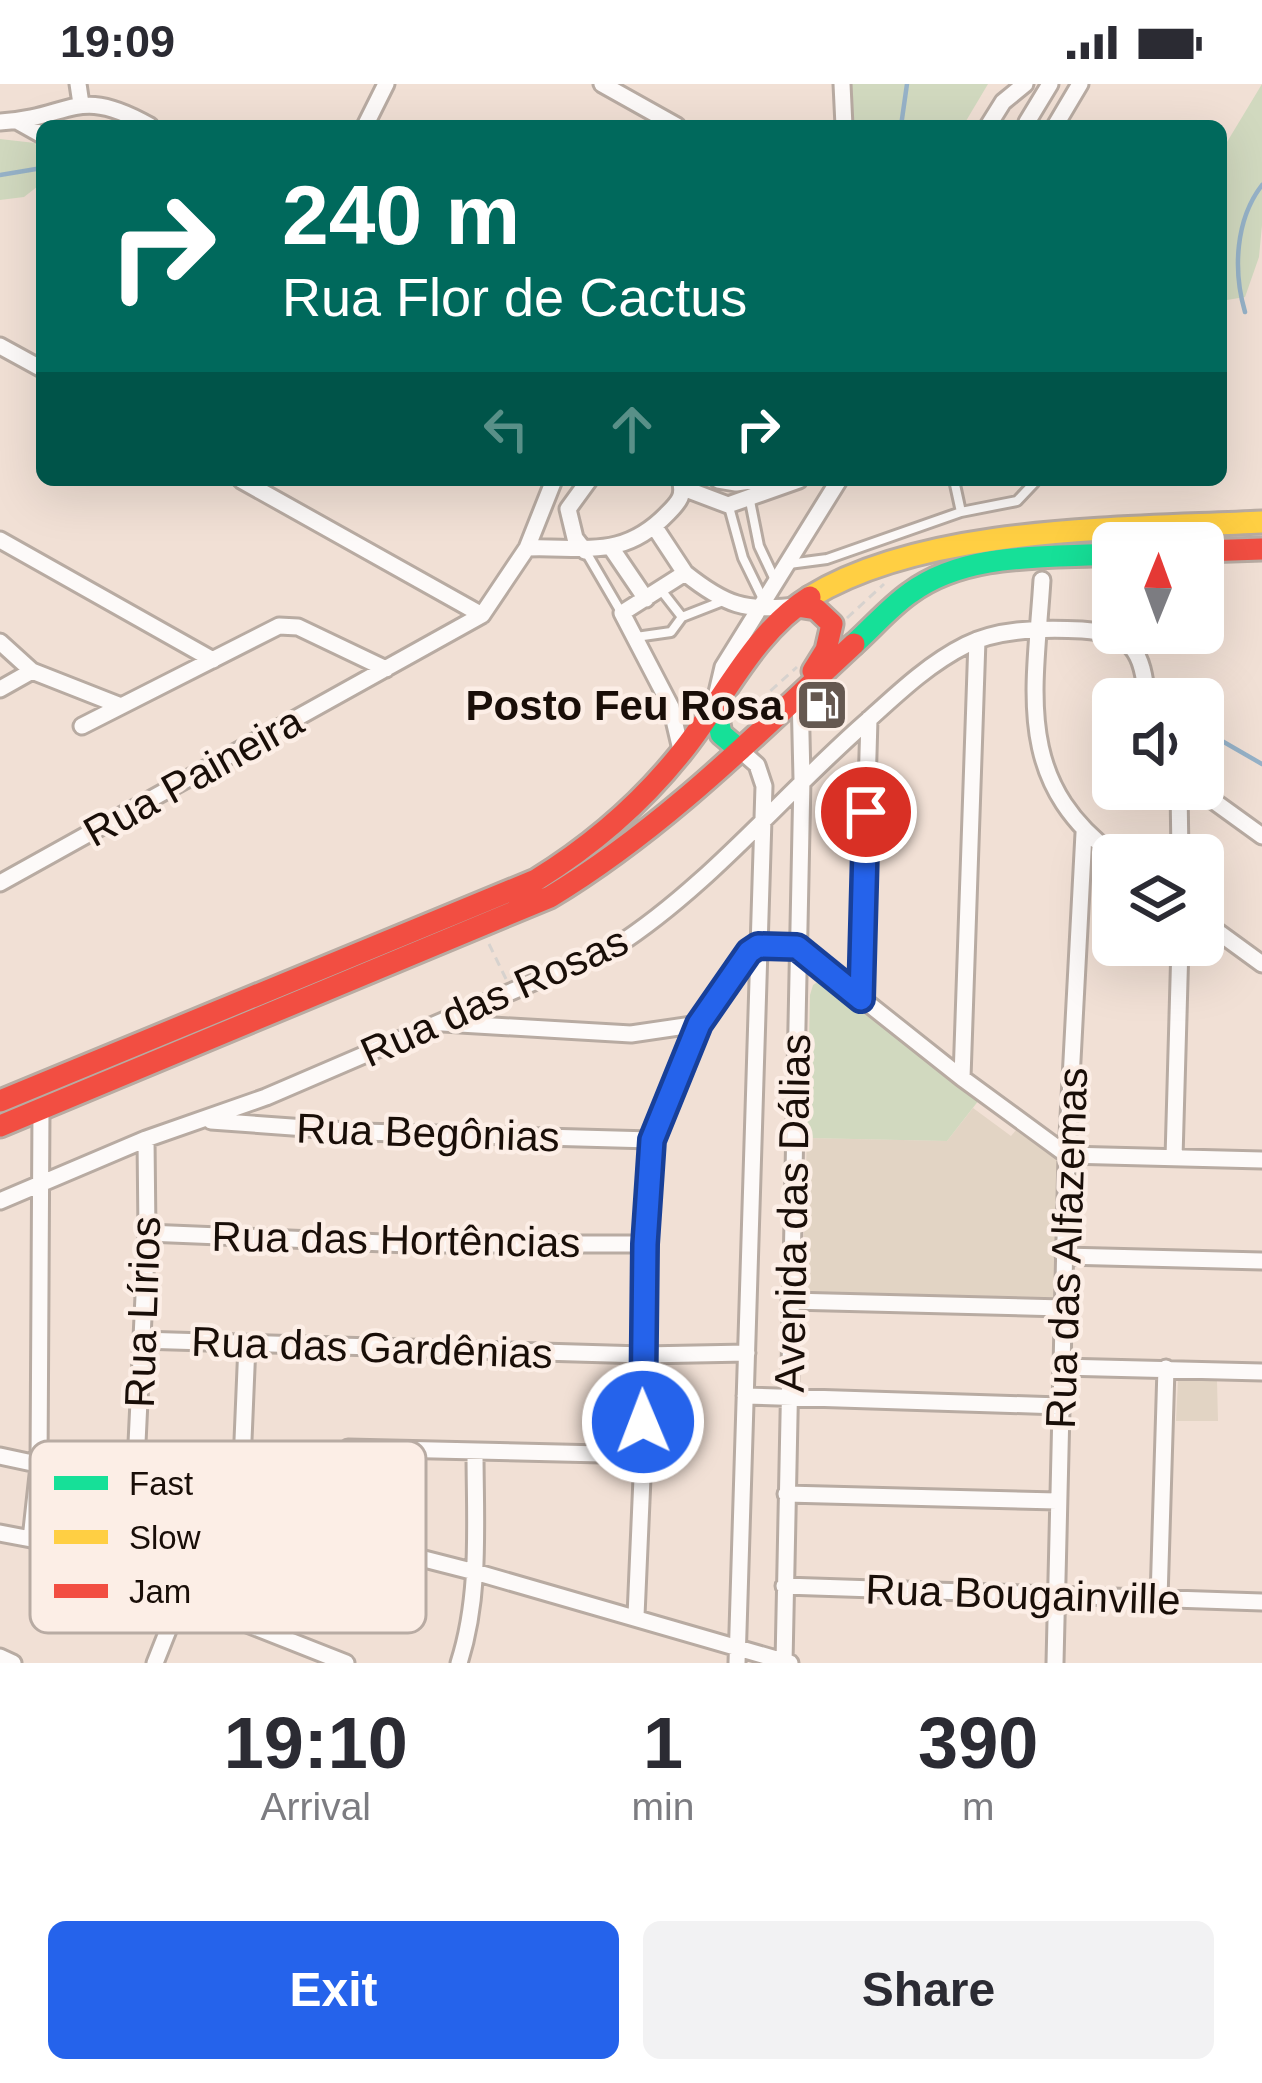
<!DOCTYPE html>
<html lang="en">
<head>
<meta charset="utf-8">
<style>
  body { margin:0; font-family:Arial,sans-serif; background:#f2f2f3; color:#2b2b33; height:100vh; display:flex; flex-direction:column; font-size:45px; white-space:nowrap }
  * { box-sizing:border-box; margin:0 }
  p { font-size:39px; color:#7c7c81 }
  .icon { flex:none; width:66px; height:66px; fill:none; stroke:currentColor; stroke-width:2; stroke-linecap:round; stroke-linejoin:round }
  .map { position:relative; height:1579px; overflow:hidden }
  .drawer { display:flex; flex-direction:column; background:#fff; flex:1 }
  .drawer>* { flex:none }
  .guide { position:absolute; left:36px; top:36px; width:1191px; height:366px; border-radius:18px; box-shadow:0 12px 48px #0002; background:#00695c; color:#fff; overflow:hidden }
  .needle { width:78px; rotate:1deg }
  .tools { position:absolute; left:1092px; top:438px; display:grid; gap:24px }
  .tools a { display:grid; place-items:center; width:132px; height:132px; border-radius:18px; background:#fff; box-shadow:0 12px 48px #0002; font-size:60px }
  .pin { position:absolute; display:grid; place-items:center; width:102px; height:102px; color:#fff; margin:-51px; border:6px solid #fff; border-radius:50%; box-shadow:0 3px 12px #0007 }
  .me { position:absolute; width:132px; margin:-66px; rotate:359deg; stroke-linejoin:round; filter:drop-shadow(0 0 9px #0008) }
  .turn { display:flex; align-items:center; gap:42px; height:252px; padding:0 48px; font-size:54px }
  .turn .icon { width:156px; height:156px; stroke-width:2.5 }
  .turn b { display:block; font-size:84px; line-height:102px }
  .lanes { display:flex; align-items:center; height:114px; padding:0 48px; background:#0003; justify-content:center; gap:60px; direction:ltr }
  .lanes .off { opacity:.35 }
  .eta { display:flex; justify-content:space-evenly; align-items:center; height:204px; text-align:center }
  .eta b { font-size:72px; font-weight:600; line-height:84px }
  .action { display:flex; gap:24px; margin-top:auto; padding:24px 48px }
  .action a { flex:1; height:138px; border-radius:18px; background:#2563eb; color:#fff; font-size:48px; font-weight:600; line-height:138px; text-align:center }
  .action a+a { background:#f2f2f3; color:#2b2b33 }
  .status { display:flex; justify-content:space-between; align-items:center; height:84px; padding:0 60px; background:#fff; direction:ltr }
  .status svg { height:33px; fill:currentColor }
  .map>svg:first-child { display:block }
</style>
</head>
<body>
<div class="status"><b>19:09</b><svg viewBox="0 0 49 12"><path d="M0 12V9h3v3zM5 12V6h3v6zM10 12V3h3v9zM15 12V0h3v12zM26 1h20v11H26zM47 4h2v5h-2z"/></svg></div>
<div class="map">
<svg width="1262" height="1579" viewBox="0 0 1262 1579">
  <rect width="100%" height="100%" fill="#f1e0d5"/>
  <path fill="#e2d4c4" d="M973,1024l38,28 6,-7 42,32 -4,138 -253,-7 5,-154 140,3z
    M1178,1296l39,1 1,40h-42z"/>
  <path fill="#d1d9bf" d="M847,0h141l-25,42h-115z
    M1262,0v141l-3,32 -14,40 -24,4v-130l6,-29z
    M0,55l35,4 7,16v24l-18,14 -24,3z
    M819,897h9l151,119 -32,41 -140,-3 3,-143 3,-10z"/>
  <g fill="none" stroke-linecap="round" stroke-linejoin="round">
    <path stroke="#96b2c8" stroke-width="4.5" d="M901,42l6,-42
      M0,91l42,-7
      M1245,228c-12,-41 -10,-92 17,-127
      M1203,646l59,34"/>
    <g stroke="#b8aba2" stroke-width="14">
      <path id="lane" d="M954,396l7,32
        M750,417l9,45 17,36
        M729,423l14,51 20,41
        M586,468l35,60
        M789,480l38,-5 134,-47 56,-11 17,-18
        M661,506l21,27
        M636,553l35,-5 11,-15 41,-16"/>
    </g>
    <g stroke="#b8aba2" stroke-width="21">
      <path id="street" d="M78,0l3,20
        M602,0l75,42
        M842,0l2,42
        M17,37l25,14
        M0,38c72,-4 76,-38 150,4
        M1027,38l23,-38
        M365,42l21,-42
        M988,42l15,-24 22,-18
        M1055,42l25,-42
        M0,262l42,23
        M241,396l241,135
        M718,396l18,3 20,-3
        M683,404l45,17 71,-25
        M654,442l31,47
        M0,456l213,120
        M527,464c58,-2 96,12 141,-35 11,-11 17,-18 12,-33
        M612,465l34,50
        M585,467l-10,-13 -7,-29 21,-29
        M1042,496c-7,111 -29,200 72,275
        M0,558l32,29
        M0,605l32,-18 89,35
        M715,617l8,-34 116,-187
        M82,642l197,-100 19,1 88,42
        M682,670l-11,-47 -49,-94 63,-40c40,32 60,39 112,33
        M1179,705l1,66
        M1197,705l65,47
        M0,799l482,-268 45,-67 27,-68
        M1203,837l59,43
        M797,863l165,131 105,77 195,5
        M861,915l8,-280
        M443,939l188,11 68,-10
        M962,994l15,-438
        M211,1037l150,11 290,8
        M1174,1074l6,-213
        M0,1117l146,-62 120,-42 349,-150c93,-60 167,-151 250,-224 32,-29 63,-59 101,-78 34,-17 80,-17 116,-15 52,4 60,21 65,69
        M147,1149l261,11h237
        M1064,1172l198,5
        M790,1217l273,7
        M140,1256l503,15 104,-2
        M1061,1283l201,5
        M745,1312l315,10
        M348,1364l295,7
        M0,1372l135,29 340,87 315,91
        M135,1401l12,-252 -1,-94
        M786,1410l271,7
        M240,1428l7,-168
        M0,1449l31,6 315,124
        M31,1455l8,-73 2,-357
        M784,1502l478,16
        M1159,1515l7,-231
        M636,1532l7,-161 2,-211 6,-104 48,-116 41,-64 18,-13h39
        M0,1573l13,6
        M155,1579l25,-63
        M459,1579c22,-68 16,-142 16,-212
        M737,1579l27,-877 -7,-21 -17,-15
        M784,1579l18,-884 -2,-87
        M1055,1579l12,-508 17,-322"/>
    </g>
    <g stroke="#b8aba2" stroke-width="27">
      <path id="fast" d="M854,560c19,-17 36,-37 56,-51 57,-42 137,-35 203,-39
        M715,619l6,31 19,16"/>
    </g>
    <g stroke="#b8aba2" stroke-width="27">
      <path id="slow" d="M810,513c118,-72 315,-68 452,-75"/>
    </g>
    <g stroke="#b8aba2" stroke-width="27">
      <path id="jam" d="M1203,467l59,-2
        M797,522l19,3 16,15 -6,26 -13,21
        M0,1017l536,-221c55,-34 105,-77 145,-127 42,-51 71,-120 129,-156
        M0,1042l550,-229c113,-68 208,-164 304,-253"/>
    </g>
    <path stroke="#d7d2ce" stroke-width="3" stroke-dasharray="9 6" stroke-linecap="butt" d="M847,534l37,-34
      M737,637l60,-54
      M489,860l17,35"/>
    <use href="#lane" stroke="#fdfaf9" stroke-width="8"/>
    <use href="#street" stroke="#fdfaf9" stroke-width="15"/>
    <use href="#fast" stroke="#16e098" stroke-width="21"/>
    <use href="#slow" stroke="#ffcf43" stroke-width="21"/>
    <use href="#jam" stroke="#f24e42" stroke-width="21"/>
  </g>
  <g fill="none" stroke-linecap="round" stroke-linejoin="round">
    <g stroke="#184099" stroke-width="30">
      <path id="route" d="M643,1338l2,-178 7,-104 47,-116 50,-72 9,-6 39,1 64,52 5,-187"/>
    </g>
    <use href="#route" stroke="#2563eb" stroke-width="21"/>
  </g>
  <defs>
    <g id="fuel-square" transform="scale(2.7)"><rect x="-9" y="-9" width="18" height="18" rx="4" fill="#655850" stroke="#fceee6"/><path d="M-5.5-6h7V0h2V4h1.3V-2.5L3-4.5l.8-.8L6-3V5H2.5V1h-1V6h-7ZM-4.2-4.7v3.2H.2V-4.7Z" fill="#fff"/></g>
  </defs>
  <g fill-rule="evenodd">
    <use href="#fuel-square" x="822" y="621"/>
  </g>
  <g text-anchor="middle" stroke-width="9" stroke-linejoin="round" paint-order="stroke">
    <g font-size="42" font-weight="bold" fill="#190e08" stroke="#fceee6" text-anchor="end">
      <text x="783" y="636">Posto Feu Rosa</text>
    </g>
    <g font-size="42" fill="#190e08" stroke="#fceee6">
      <text transform="translate(193 692) rotate(-29)" y="15">Rua Paineira</text>
      <text transform="translate(494 912) rotate(-24)" y="15">Rua das Rosas</text>
      <text transform="translate(428 1048) rotate(2)" y="15">Rua Begônias</text>
      <text transform="translate(792 1129) rotate(-89)" y="15">Avenida das Dálias</text>
      <text transform="translate(396 1155) rotate(1)" y="15">Rua das Hortências</text>
      <text transform="translate(1066 1164) rotate(-88)" y="15">Rua das Alfazemas</text>
      <text transform="translate(142 1228) rotate(-88)" y="15">Rua Lírios</text>
      <text transform="translate(372 1263) rotate(2)" y="15">Rua das Gardênias</text>
      <text transform="translate(1023 1510) rotate(2)" y="15">Rua Bougainville</text>
    </g>
  </g>
  <rect x="30" y="1357" width="396" height="192" rx="18" fill="#fceee6" stroke="#b8aba3" stroke-width="3"/>
  <rect x="54" y="1392" width="54" height="14" fill="#16e098"/>
  <rect x="54" y="1446" width="54" height="14" fill="#ffcf43"/>
  <rect x="54" y="1500" width="54" height="14" fill="#f24e42"/>
  <g font-size="33" fill="#190e08">
    <text x="129" y="1411">Fast</text>
    <text x="129" y="1465">Slow</text>
    <text x="129" y="1519">Jam</text>
  </g>
</svg>
<div class="tools">
<a><svg class="needle" viewBox="-14 -14 28 28"><path d="M0-13l5 13h-10z" fill="#e53935"/><path d="M0 13l5-13h-10z" fill="#7c7c81"/></svg></a>
<a><svg class="icon" aria-label="sound" viewBox="0 0 24 24"><path d="M4 9h4l5-4v14l-5-4H4zM17 9q2 3 0 6"/></svg></a>
<a><svg class="icon" aria-label="layers" viewBox="0 0 24 24"><path d="M12 4l9 5-9 5-9-5zM3 14l9 5 9-5"/></svg></a>
</div>
<div class="pin" style="left:866px;top:728px;background:#d93025"><svg class="icon" aria-label="arrive" viewBox="0 0 24 24"><path d="M6 21V4h12l-3 4 3 4H6"/></svg></div>
<svg class="me" style="left:643px;top:1338px" viewBox="-20 -20 40 40"><circle r="17" fill="#2563eb" stroke="#fff" stroke-width="3"/><path d="M0-11L8 9 0 5-8 9z" fill="#fff"/></svg>
<div class="guide">
<div class="turn"><svg class="icon" aria-label="right" viewBox="0 0 24 24"><path d="M7 20v-9h11M14 6l5 5-5 5"/></svg><div><b>240 m</b>Rua Flor de Cactus</div></div>
<div class="lanes"><svg class="icon off" aria-label="left" viewBox="0 0 24 24"><path d="M17 20v-9H6M10 6l-5 5 5 5"/></svg><svg class="icon off" aria-label="ahead" viewBox="0 0 24 24"><path d="M12 20V5M6 11l6-6 6 6"/></svg><svg class="icon" aria-label="right" viewBox="0 0 24 24"><path d="M7 20v-9h11M14 6l5 5-5 5"/></svg></div>
</div>
</div>
<section class="drawer">
<div class="eta">
<div><b>19:10</b><p>Arrival</p></div>
<div><b>1</b><p>min</p></div>
<div><b>390</b><p>m</p></div>
</div>
<div class="action"><a>Exit</a><a>Share</a></div>
</section>
</body>
</html>
